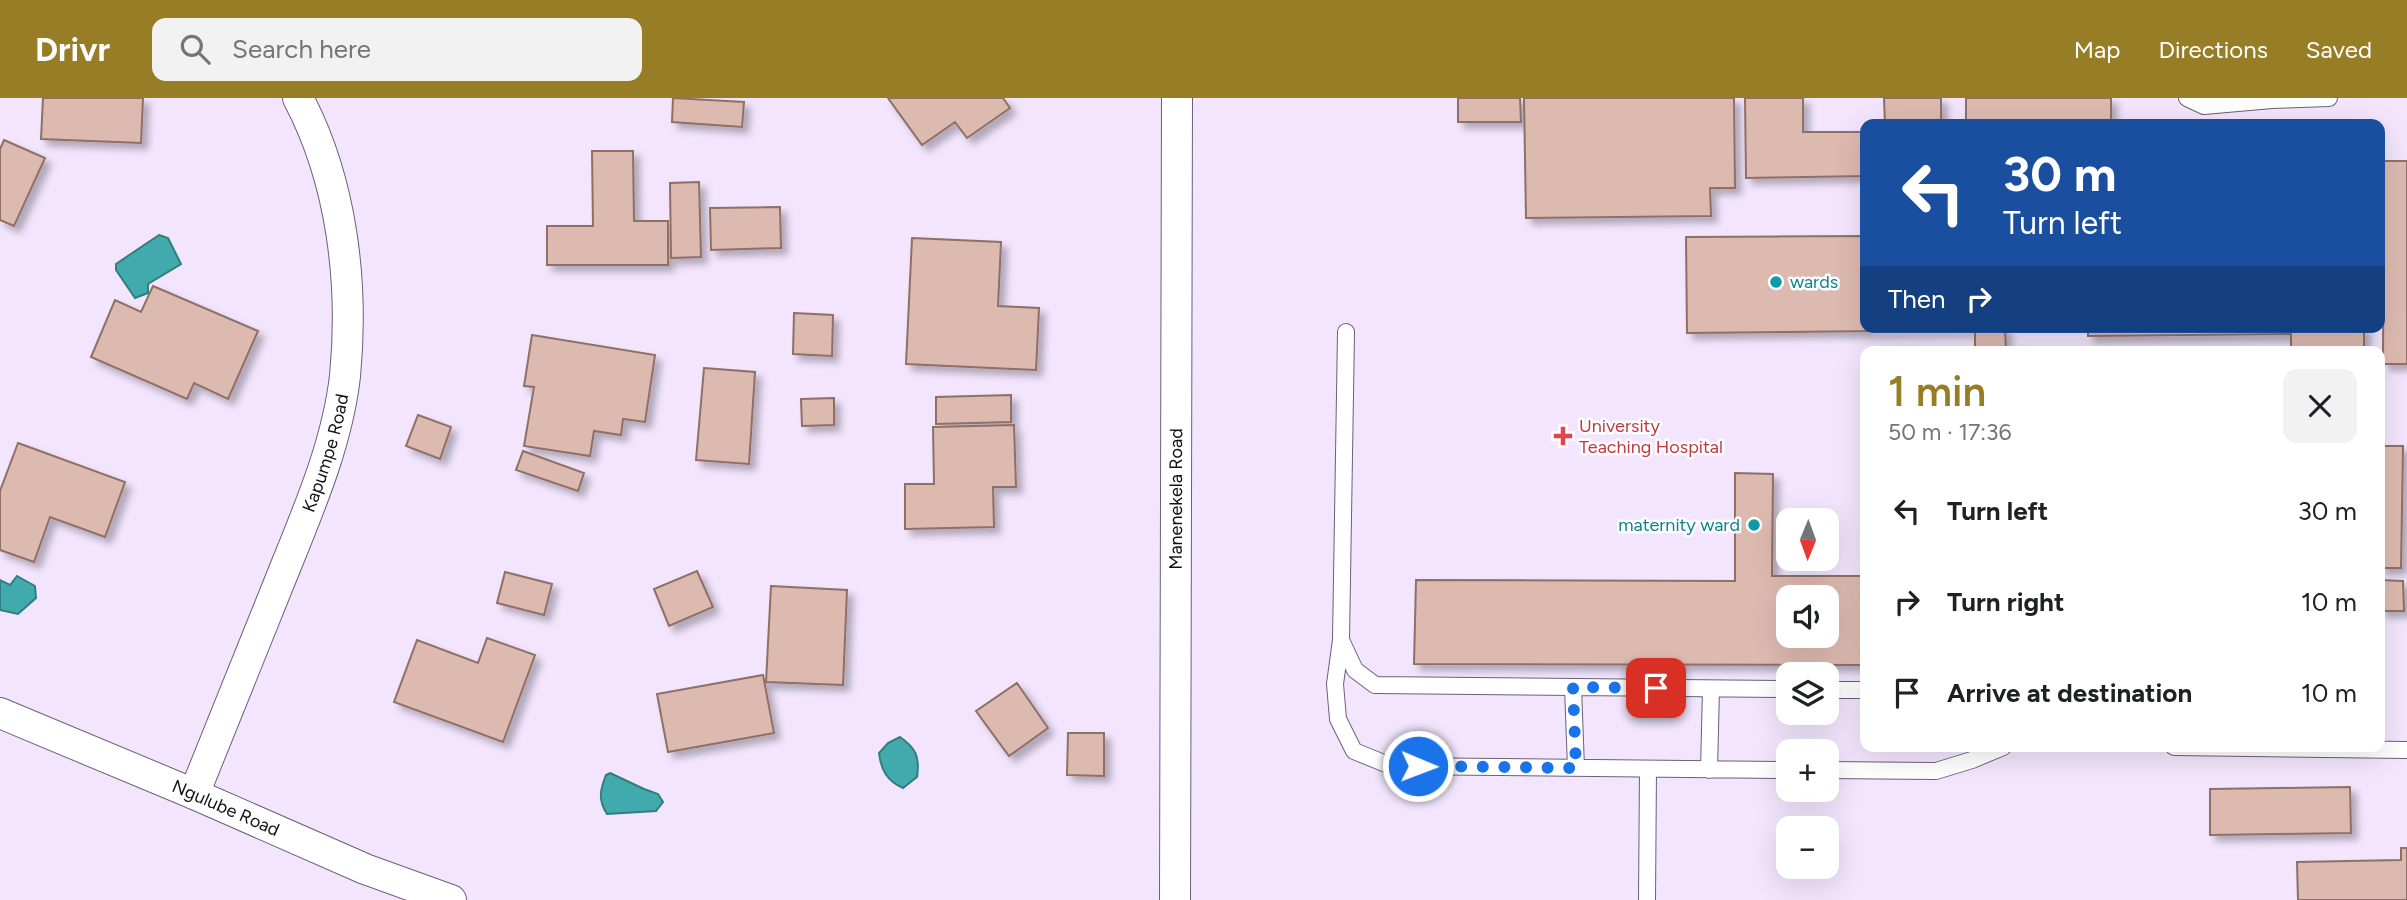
<!DOCTYPE html>
<html lang="en">
<head>
<meta charset="utf-8">
<style>
  body { margin:0; font-family:Figtree,sans-serif; background:#f2f2f2; color:#202124; height:100vh; display:flex; flex-direction:column; font-size:26px; white-space:nowrap }
  * { box-sizing:border-box; margin:0 }
  p { font-size:23px; color:#757577 }
  .icon { flex:none; width:38px; height:38px; fill:none; stroke:currentColor; stroke-width:2; stroke-linecap:round; stroke-linejoin:round }
  .map { position:relative; flex:1; overflow:hidden }
  .details { position:absolute; left:1860px; top:248px; width:525px; height:406px; display:flex; flex-direction:column; background:#fff; border-radius:14px; box-shadow:0 7px 28px #0002 }
  .details>* { flex:none }
  .guide { position:absolute; left:1860px; top:21px; width:525px; height:214px; border-radius:14px; box-shadow:0 7px 28px #0002; background:#1a4fa0; color:#fff; overflow:hidden }
  .needle { width:46px; rotate:181deg }
  .buttons { position:absolute; left:1776px; top:410px; display:grid; gap:14px }
  .buttons a { display:grid; place-items:center; width:63px; height:63px; border-radius:14px; background:#fff; box-shadow:0 7px 28px #0002; font-size:35px }
  .pin { position:absolute; display:grid; place-items:center; width:60px; height:60px; color:#fff; margin:-30px; border-radius:14px; box-shadow:0 4px 10px #0006 }
  .me { position:absolute; width:77px; margin:-38px; rotate:91deg; stroke-linejoin:round; filter:drop-shadow(0 0 5px #0008) }
  .turn { display:flex; align-items:center; gap:24px; height:147px; padding:0 28px; font-size:32px }
  .turn .icon { width:91px; height:91px; stroke-width:2.5 }
  .turn b { display:block; font-size:49px; line-height:60px }
  .then { display:flex; align-items:center; height:66px; padding:0 28px; background:#0003; gap:14px; font-size:26px }
  .round { display:grid; place-items:center; flex:none; width:74px; height:74px; border-radius:14px; background:#f2f2f2 }
  .summary { display:flex; align-items:center; justify-content:space-between; height:119px; padding:0 28px }
  h1 { font-size:42px; font-weight:600; line-height:52px; color:#977d25 }
  ul { padding:0; list-style:none }
  li { display:flex; align-items:center; gap:21px; height:91px; padding:0 28px }
  li div { flex:1 }
  li b { display:block; font-size:26px }
  li em { font-style:normal }
  header { display:flex; align-items:center; gap:42px; box-sizing:border-box; height:98px; padding:0 35px; background:#977d25; color:#fff }
  header strong { font-size:33px }
  nav { display:flex; gap:38px; margin-inline-start:auto; font-size:24px }
  .search { width:490px; height:63px; background:#f2f2f2; display:flex; align-items:center; gap:18px; box-sizing:border-box; padding:0 24px; border-radius:14px; color:#757577; font-size:26px }
  .map>svg:first-child { display:block }
</style>
</head>
<body>
<header>
<strong>Drivr</strong>
<div class="search"><svg class="icon" aria-label="search" viewBox="0 0 24 24"><circle cx="10" cy="10" r="6"/><path d="M15 15l6 6"/></svg>Search here</div>
<nav><a>Map</a><a>Directions</a><a>Saved</a></nav>
</header>
<div class="map">
<svg width="2407" height="802" viewBox="0 0 2407 802">
  <defs>
    <filter id="shadow"><feDropShadow dx="6" dy="6" stdDeviation="3.5" flood-color="#0004"/></filter>
  </defs>
  <rect width="100%" height="100%" fill="#f2e5fd"/>
  <path fill="#40aaac" stroke="#337c80" stroke-width="2" d="M159,137l9,3 13,26 -33,20v9l-13,5 -19,-28v-6z
    M17,478l18,10 1,12 -18,16 -18,-4v-30l10,5z
    M900,639c16,11 20,20 17,40l-14,11c-16,-7 -22,-18 -24,-35l9,-10z
    M610,675l34,16 14,5 5,8 -7,9 -49,3c-9,-14 -7,-24 -1,-39z"/>
  <path fill="#ddbab0" stroke="#8f6f66" stroke-width="2" fill-rule="evenodd" filter="url(#shadow)" d="M43,0h100l-2,45 -100,-4z
    M673,0l71,4 -2,25 -70,-5z
    M888,0h115l7,10 -43,30 -12,-16 -33,23z
    M1458,0h62l1,24h-63z
    M1524,0h210l1,90h-25l1,28 -185,2z
    M1745,0h58v34h63v44l-120,2z
    M1884,0h57v26h-56z
    M1966,0h145v24l-145,1z
    M4,42l41,18 -31,68 -14,-6v-71z
    M592,53h41l1,70h34v44h-121v-39h46z
    M2384,63h23v203h-24z
    M699,84l2,75 -30,1 -1,-75z
    M780,109l1,41 -70,2 -1,-42z
    M1866,138v91h139l1,25h-31v-22l-288,3 -1,-96z
    M912,140l89,4 -3,64 41,2 -3,62 -130,-6z
    M153,188l105,45 -30,68 -34,-16 -7,16 -96,-42 24,-57 26,12z
    M794,215l39,2 -1,41 -39,-2z
    M2088,229h276v25h-73v-18l-203,2z
    M532,237l123,20 -10,67 -22,-3 -2,16 -27,-4 -4,25 -66,-10 10,-59 -10,-1z
    M704,270l51,4 -6,92 -53,-4z
    M1011,297v27l-75,2v-27z
    M834,300v27l-32,1 -1,-27z
    M418,317l33,12 -11,32 -34,-13z
    M1014,327l2,62h-23l1,40 -89,2v-45h29l-1,-57z
    M18,345l107,39 -20,55 -55,-20 -16,45 -34,-12v-59z
    M2380,348h23l-2,122h-21z
    M523,353l61,22 -6,18 -62,-21z
    M1735,375l38,1 -1,102h94v89l-452,-1 2,-84 319,1zM1788,499h39v38h-39z
    M697,473l16,36 -44,19 -15,-37z
    M505,474l47,12 -8,31 -47,-12z
    M2380,482l23,1 1,30h-24z
    M771,488l76,4 -4,95 -77,-3z
    M487,540l48,17 -32,87 -109,-40 23,-62 61,23z
    M763,577l11,58 -106,19 -11,-58z
    M1017,585l31,45 -39,28 -33,-45z
    M1068,635h36v43l-37,-1z
    M2350,689l1,46 -141,2v-46z
    M2401,750h6v52h-109l-1,-38 104,-2z"/>
  <g fill="none" stroke-linecap="round" stroke-linejoin="round">
    <g stroke="#6c5f78" stroke-width="18">
      <path id="service" d="M2187,0l17,8 68,-6 57,-2
        M1346,234l-5,308 -6,44 3,35 16,32 37,15 397,4
        M1341,542l14,30 20,15 413,4
        M1573,589l3,81
        M1827,592h39
        M2174,649l233,3
        M1709,672l2,-81
        M1827,672l109,1 36,-11 31,-13
        M1647,802l1,-131"/>
    </g>
    <g stroke="#6c5f78" stroke-width="32">
      <g id="minor">
        <path id="s1" d="M0,615l194,81 171,75 86,31"/>
        <path id="s2" d="M194,696c29,-72 58,-144 87,-216 26,-65 56,-132 64,-202 9,-93 -3,-195 -47,-278"/>
        <path id="s3" d="M1175,802l2,-802"/>
      </g>
    </g>
    <use href="#service" stroke="#fff" stroke-width="16"/>
    <use href="#minor" stroke="#fff" stroke-width="30"/>
  </g>
  <g fill="none" stroke-linecap="round" stroke-linejoin="round">
    <path stroke="#1a73e8" stroke-width="12" stroke-dasharray="0 21.6" d="M1418,668l158,2 -3,-81 83,1"/>
  </g>
  <g fill="#0f9aa8" stroke="#fff" stroke-width="2.5">
    <circle cx="1776" cy="184" r="7"/>
    <circle cx="1754" cy="427" r="7"/>
  </g>
  <path fill="#e0444e" stroke="#fff" stroke-width="2.5" d="M1559.5 327.5h7v7h7v7h-7v7h-7v-7h-7v-7h7z"/>
  <g text-anchor="middle" stroke-width="5" stroke-linejoin="round" paint-order="stroke">
    <g font-size="18" fill="#0d838f" stroke="#fff" text-anchor="start">
      <text x="1790" y="190">wards</text>
      <text x="1740" y="433" text-anchor="end">maternity ward</text>
    </g>
    <g font-size="18" fill="#be3a42" stroke="#fff" text-anchor="start">
      <text x="1579" y="334">University<tspan x="1579" dy="21">Teaching Hospital</tspan></text>
    </g>
    <g font-size="18" fill="#140f18" stroke="#fff">
      <text dy="6" stroke="none"><textPath href="#s2" startOffset="366">Kapumpe Road</textPath></text>
      <text dy="6" stroke="none"><textPath href="#s3" startOffset="401">Manenekela Road</textPath></text>
      <text dy="6" stroke="none"><textPath href="#s1" startOffset="245">Ngulube Road</textPath></text>
    </g>
  </g>
</svg>
<div class="buttons">
<a><svg class="needle" viewBox="-14 -14 28 28"><path d="M0-13l5 13h-10z" fill="#e53935"/><path d="M0 13l5-13h-10z" fill="#757577"/></svg></a>
<a><svg class="icon" aria-label="sound" viewBox="0 0 24 24"><path d="M4 9h4l5-4v14l-5-4H4zM17 9q2 3 0 6"/></svg></a>
<a><svg class="icon" aria-label="layers" viewBox="0 0 24 24"><path d="M12 4l9 5-9 5-9-5zM3 14l9 5 9-5"/></svg></a>
<a>+</a>
<a>−</a>
</div>
<div class="pin" style="left:1656px;top:590px;background:#d93025"><svg class="icon" aria-label="arrive" viewBox="0 0 24 24"><path d="M6 21V4h12l-3 4 3 4H6"/></svg></div>
<svg class="me" style="left:1418px;top:668px" viewBox="-20 -20 40 40"><circle r="17" fill="#1a73e8" stroke="#fff" stroke-width="3"/><path d="M0-11L8 9 0 5-8 9z" fill="#fff"/></svg>
<div class="guide">
<div class="turn"><svg class="icon" aria-label="left" viewBox="0 0 24 24"><path d="M17 20v-9H6M10 6l-5 5 5 5"/></svg><div><b>30 m</b>Turn left</div></div>
<div class="then">Then<svg class="icon" aria-label="right" viewBox="0 0 24 24"><path d="M7 20v-9h11M14 6l5 5-5 5"/></svg></div>
</div>
<section class="details">
<div class="summary"><div><h1>1 min</h1><p>50 m · 17:36</p></div><a class="round"><svg class="icon" aria-label="close" viewBox="0 0 24 24"><path d="M6 6l12 12M18 6L6 18"/></svg></a></div>
<ul>
<li><svg class="icon" aria-label="left" viewBox="0 0 24 24"><path d="M17 20v-9H6M10 6l-5 5 5 5"/></svg><div><b>Turn left</b></div><em>30 m</em></li>
<li><svg class="icon" aria-label="right" viewBox="0 0 24 24"><path d="M7 20v-9h11M14 6l5 5-5 5"/></svg><div><b>Turn right</b></div><em>10 m</em></li>
<li><svg class="icon" aria-label="arrive" viewBox="0 0 24 24"><path d="M6 21V4h12l-3 4 3 4H6"/></svg><div><b>Arrive at destination</b></div><em>10 m</em></li>
</ul>
</section>
</div>
</body>
</html>
